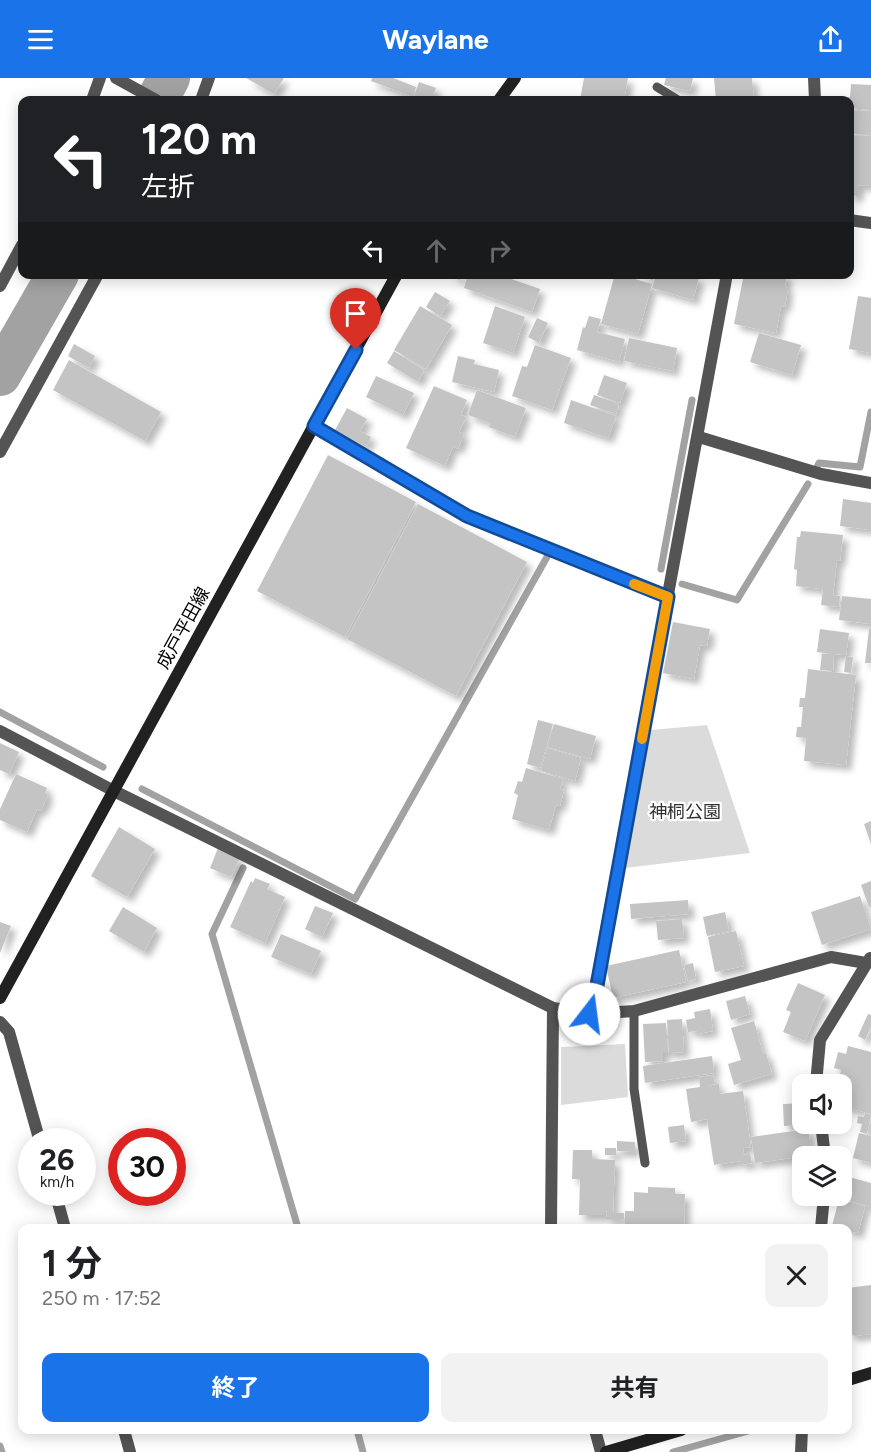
<!DOCTYPE html>
<html lang="ja">
<head>
<meta charset="utf-8">
<style>
  body { margin:0; font-family:Figtree,"Noto Sans JP",sans-serif; background:#f2f2f2; color:#202124; height:100vh; display:flex; flex-direction:column; font-size:22px; white-space:nowrap }
  * { box-sizing:border-box; margin:0 }
  p { font-size:20px; color:#757577 }
  .icon { flex:none; width:33px; height:33px; fill:none; stroke:currentColor; stroke-width:2; stroke-linecap:round; stroke-linejoin:round }
  .map { position:relative; flex:1; overflow:hidden }
  .drawer { position:absolute; left:18px; top:1146px; width:834px; height:210px; display:flex; flex-direction:column; background:#fff; border-radius:12px; box-shadow:0 3px 15px #0003 }
  .drawer>* { flex:none }
  .guide { position:absolute; left:18px; top:18px; width:836px; height:183px; border-radius:12px; box-shadow:0 3px 15px #0003; background:#202124; color:#fff; overflow:hidden }
  .buttons { position:absolute; left:792px; top:996px; display:grid; gap:12px }
  .buttons a { display:grid; place-items:center; width:60px; height:60px; border-radius:12px; background:#fff; box-shadow:0 3px 15px #0003; font-size:30px }
  .speed { position:absolute; left:18px; top:1050px; display:flex; gap:12px; font-size:30px; font-weight:700; text-align:center }
  .speed>* { display:grid; place-content:center; width:78px; height:78px; border-radius:50%; background:#fff; box-shadow:0 3px 15px #0003; line-height:1 }
  .speed small { font-size:15px; font-weight:400 }
  .speed .limit { border:9px solid #d22; background:#fff; color:#111 }
  .pin { position:absolute; display:grid; place-items:center; width:51px; height:51px; color:#fff; margin:-62px -26px; border-radius:50% 50% 50% 0; rotate:-45deg; box-shadow:0 0 6px #0007 }
  .pin .icon { rotate:45deg }
  .me { position:absolute; width:66px; margin:-33px; rotate:15deg; stroke-linejoin:round; filter:drop-shadow(0 0 4px #0008) }
  .turn { display:flex; align-items:center; gap:21px; height:126px; padding:0 24px; font-size:27px }
  .turn .icon { width:78px; height:78px; stroke-width:2.5 }
  .turn b { display:block; font-size:42px; line-height:51px }
  .lanes { display:flex; align-items:center; height:57px; padding:0 24px; background:#0003; justify-content:center; gap:30px; direction:ltr }
  .lanes .off { opacity:.35 }
  .round { display:grid; place-items:center; flex:none; width:63px; height:63px; border-radius:12px; background:#f2f2f2 }
  .headline { display:flex; align-items:center; justify-content:space-between; height:102px; padding:0 24px }
  h1 { font-size:36px; font-weight:700; line-height:45px }
  .cta { display:flex; gap:12px; margin-top:auto; padding:12px 24px }
  .cta a { flex:1; height:69px; border-radius:12px; background:#1a73e8; color:#fff; font-size:24px; font-weight:700; line-height:69px; text-align:center }
  .cta a+a { background:#f2f2f2; color:#202124 }
  header { display:flex; justify-content:space-between; align-items:center; height:78px; padding:0 24px; background:#1a73e8; color:#fff; font-size:27px; font-weight:700 }
  .map>svg:first-child { display:block }
</style>
</head>
<body>
<header><svg class="icon" aria-label="menu" viewBox="0 0 24 24"><path d="M4 6h16M4 12h16M4 18h16"/></svg>Waylane<svg class="icon" aria-label="share" viewBox="0 0 24 24"><path d="M12 15V3M7 8l5-5 5 5M5 13v7h14v-7"/></svg></header>
<div class="map">
<svg width="871" height="1374" viewBox="0 0 871 1374">
  <defs>
    <filter id="shadow"><feDropShadow dx="5.5" dy="5.5" stdDeviation="3" flood-color="#0004"/></filter>
  </defs>
  <rect width="100%" height="100%" fill="#fff"/>
  <path fill="#dbdbdb" d="M707,647l43,128 -125,15 26,-138z
    M625,966l3,53 -67,8v-58z"/>
  <g fill="none" stroke-linecap="round" stroke-linejoin="round">
    <path stroke="#a2a2a2" stroke-width="7" d="M817,389l2,-4 41,4 11,-55
      M661,491l31,-169
      M682,506l55,16 71,-116
      M0,634l103,55
      M142,711l213,110 192,-342
      M243,790l-31,66 86,294
      M357,1352l6,22
      M0,1368l2,6
      M673,1374l79,-22"/>
    <path stroke="#a2a2a2" stroke-width="42" d="M157,22l12,-22
      M0,297l58,-101"/>
  </g>
  <path fill="#c4c4c4" filter="url(#shadow)" d="M246,0h38l-10,16z
    M372,0h21l23,9 -3,10 -42,-16z
    M584,0h44l-4,22h-44z
    M666,0h27l-3,13 -26,-6z
    M714,0h38l2,22h-38z
    M419,4l17,6 -5,12h-10l-8,-2z
    M851,6l20,1v25l-22,-2v-8h-21l1,-4 21,1z
    M849,32l22,1v24l-22,-1z
    M849,57l22,1v50l-13,-1v11l-9,-1z
    M449,196h14l-4,6z
    M468,196h29l43,15 -8,23 -68,-24z
    M615,196h14l-1,3 24,7 -14,50 -37,-10z
    M642,196h13l-2,6 -12,-3z
    M656,196h30l13,4 -6,22 -41,-12z
    M744,196h43l-2,13 3,1 -3,19 -4,-1 -5,27 -42,-9z
    M435,214l15,9 -10,15 -14,-9z
    M858,218l13,2v55l-22,-4z
    M420,228l32,19 -26,44 -32,-19z
    M495,228l30,11 -12,36 -30,-10z
    M589,238l12,3 -4,13 28,7 -6,23 -42,-12 6,-23 2,1z
    M537,240l11,5 -9,20 -11,-6z
    M759,255l42,12 -9,30 -42,-13z
    M629,260l48,10 -4,23 -49,-10z
    M74,266l21,12 -6,12 -21,-12z
    M535,267l36,13 -19,52 -40,-14 10,-30 5,1z
    M394,273l30,19 -6,12 -31,-19z
    M458,278l17,4 -1,4 25,6 -5,22 -42,-10z
    M69,282l92,52 -16,29 -92,-51z
    M604,297l23,8 -7,20 -23,-8z
    M376,298l38,17 -11,22 -37,-18z
    M434,308l33,14 -6,15 5,2 -7,15 5,2 -6,15 -5,-3 -8,20 -39,-18z
    M477,312l49,18 -11,29 -26,-10 1,-4 -22,-8z
    M594,317l25,9 -3,10 -26,-9z
    M571,322l45,16 -8,22 -44,-15z
    M347,330l20,11 -7,12 11,6 -5,10 -31,-17z
    M328,377l88,47 -71,135 -88,-46z
    M843,421l28,4v27l-31,-4z
    M418,426l109,58 -71,134 -109,-57z
    M801,453l42,4 -3,26 -3,-1 -4,35 7,1 -1,11 -18,-2 2,-16 -27,-3 1,-16 -3,-1 3,-32h3z
    M842,518l29,3v25l-32,-4z
    M673,544l37,7 -3,17 -7,-1 -6,34 -31,-6z
    M820,551l29,4 -3,22 -12,-1 -1,17 -13,-1 2,-16h9l-14,-2z
    M869,551h2v34h-6z
    M846,578l7,1 -2,16 -7,-1z
    M808,591l48,6 -10,90 -42,-4 2,-23 -10,-1 1,-10h4l2,-20h-4l1,-9h5z
    M538,642l15,4 -13,44 -13,-4z
    M554,646l42,12 -6,23 -43,-12z
    M0,665l19,9 -10,22 -9,-4z
    M547,670l34,10 -6,23 -34,-10z
    M526,690l37,11 -3,10 4,1 -4,16 -4,-1 -7,25 -37,-11 6,-24 -4,-2 4,-12 4,1z
    M16,696l31,14 -2,5 3,2 -7,16 -4,-2 -10,23 -27,-12v-11z
    M871,743v23l-7,-20z
    M119,749l36,22 -28,48 -36,-21z
    M218,770l22,10 -9,19 -21,-9z
    M255,800l15,6 -3,5 18,8 -20,46 -35,-16 21,-46 2,2z
    M871,803v26h-2l-8,-22z
    M860,818l11,33 -49,16 -11,-33z
    M688,822l1,14 -58,5 -1,-15z
    M315,828l18,7 -11,24 -17,-8z
    M123,829l34,21 -13,24 -35,-21z
    M725,834l4,19 -22,5 -4,-19z
    M682,841l2,19 -26,2 -2,-19z
    M0,844l11,4 -11,27z
    M736,853l8,35 -29,6 -7,-35z
    M281,856l40,17 -10,23 -40,-17z
    M679,872l7,32 -73,16 -7,-32z
    M693,885l3,16 -8,2 -4,-16z
    M798,905l27,12 -20,46 -22,-9 8,-20 -5,-2z
    M745,918l5,18 -19,6 -5,-19z
    M710,931l3,22 -16,3v-3l-9,1 -2,-12 9,-2 -1,-6z
    M868,936l3,1v12l-6,13 -7,-4z
    M682,941l2,33 -15,1 -2,-33z
    M754,943l9,33 3,-1 6,21 -38,11 -6,-21 13,-4 -10,-32z
    M666,945l2,29h-5v9l-18,1 -2,-38z
    M848,968l23,6v62l-29,-8v-22h-4l3,-14 -7,-2 4,-16 8,2z
    M712,978l2,17 -69,10 -2,-17z
    M713,997l2,9 -8,2 12,-2 1,10 23,-3 8,56 -8,1 1,7 6,-1 2,9 -11,2v-4l-27,4 -7,-46 -16,3 -5,-33 14,-2 -1,-10z
    M802,1025v22l-18,1 -1,-22z
    M865,1035l6,2 -4,19 -7,-2 2,-8 -5,-1 1,-7 6,1z
    M684,1047l2,16 -16,2 -2,-16z
    M808,1051l4,26 -57,8 -4,-26z
    M859,1055l12,3v27l-18,-5z
    M617,1063l18,1v10l-18,-1z
    M605,1070h11v7h-11z
    M573,1072h19v9l23,1 -2,52 11,1v6h-18l1,-7 -2,-1v4h-26l1,-36h-8z
    M845,1098l26,7v24l-31,-9z
    M648,1109l27,1v6h10l-1,34h-59v-17h9v-19l14,1z
    M839,1121l26,7 -7,27 -10,-2v-3l-16,-2z
    M871,1207v49l-17,2 -6,-4v-44z"/>
  <g fill="none" stroke-linecap="round" stroke-linejoin="round">
    <path stroke="#545454" stroke-width="9" d="M657,9l21,13
      M634,933v78l11,74"/>
    <path stroke="#545454" stroke-width="12" d="M116,0l40,22
      M814,0l1,22
      M92,22l8,-22
      M201,22l8,-22
      M849,142l22,3
      M0,208l22,-41
      M314,348l153,90 201,81
      M699,359l122,37 50,9
      M0,374l98,-178
      M0,653l114,60 439,217 36,6 45,-3 197,-54 35,6
      M589,936l6,-23 132,-717
      M0,944l9,10 31,110
      M816,1006l4,-44 50,-82
      M821,1046l4,32
      M55,1114l10,36
      M551,1150l2,-220
      M821,1150l3,-32
      M124,1352l6,22
      M595,1352l6,22
      M801,1374l1,-22"/>
    <path stroke="#212121" stroke-width="12" d="M499,22l16,-22
      M0,920l397,-724
      M848,1302l23,-7
      M606,1374l75,-22"/>
  </g>
  <g fill="none" stroke-linecap="round" stroke-linejoin="round">
    <g stroke="#114b97" stroke-width="15">
      <path id="route" d="M356,272l-42,76 153,90 201,81 -72,394 -7,23"/>
    </g>
    <use href="#route" stroke="#1a73e8" stroke-width="10"/>
    <path stroke="#f59e0b" stroke-width="10" d="M634,506l34,13 -26,142"/>
  </g>
  <g text-anchor="middle" stroke-width="4.5" stroke-linejoin="round" paint-order="stroke">
    <g font-size="18" fill="#000" stroke="#fff">
      <text transform="translate(183 550) rotate(-61)" y="6">成戸平田線</text>
    </g>
    <g font-size="18" fill="#323232" stroke="#fff">
      <text x="685" y="740">神桐公園</text>
    </g>
  </g>
</svg>
<div class="buttons">
<a><svg class="icon" aria-label="sound" viewBox="0 0 24 24"><path d="M4 9h4l5-4v14l-5-4H4zM17 9q2 3 0 6"/></svg></a>
<a><svg class="icon" aria-label="layers" viewBox="0 0 24 24"><path d="M12 4l9 5-9 5-9-5zM3 14l9 5 9-5"/></svg></a>
</div>
<div class="speed"><div>26<small>km/h</small></div><div class="limit">30</div></div>
<div class="pin" style="left:356px;top:272px;background:#d93025"><svg class="icon" aria-label="arrive" viewBox="0 0 24 24"><path d="M6 21V4h12l-3 4 3 4H6"/></svg></div>
<svg class="me" style="left:589px;top:936px" viewBox="-20 -20 40 40"><circle r="19" fill="#fff"/><path d="M0-13L10 11 0 6-10 11z" fill="#1a73e8"/></svg>
<div class="guide">
<div class="turn"><svg class="icon" aria-label="left" viewBox="0 0 24 24"><path d="M17 20v-9H6M10 6l-5 5 5 5"/></svg><div><b>120 m</b>左折</div></div>
<div class="lanes"><svg class="icon" aria-label="left" viewBox="0 0 24 24"><path d="M17 20v-9H6M10 6l-5 5 5 5"/></svg><svg class="icon off" aria-label="ahead" viewBox="0 0 24 24"><path d="M12 20V5M6 11l6-6 6 6"/></svg><svg class="icon off" aria-label="right" viewBox="0 0 24 24"><path d="M7 20v-9h11M14 6l5 5-5 5"/></svg></div>
</div>
<section class="drawer">
<div class="headline"><div><h1>1 分</h1><p>250 m · 17:52</p></div><a class="round"><svg class="icon" aria-label="close" viewBox="0 0 24 24"><path d="M6 6l12 12M18 6L6 18"/></svg></a></div>
<div class="cta"><a>終了</a><a>共有</a></div>
</section>
</div>
</body>
</html>
